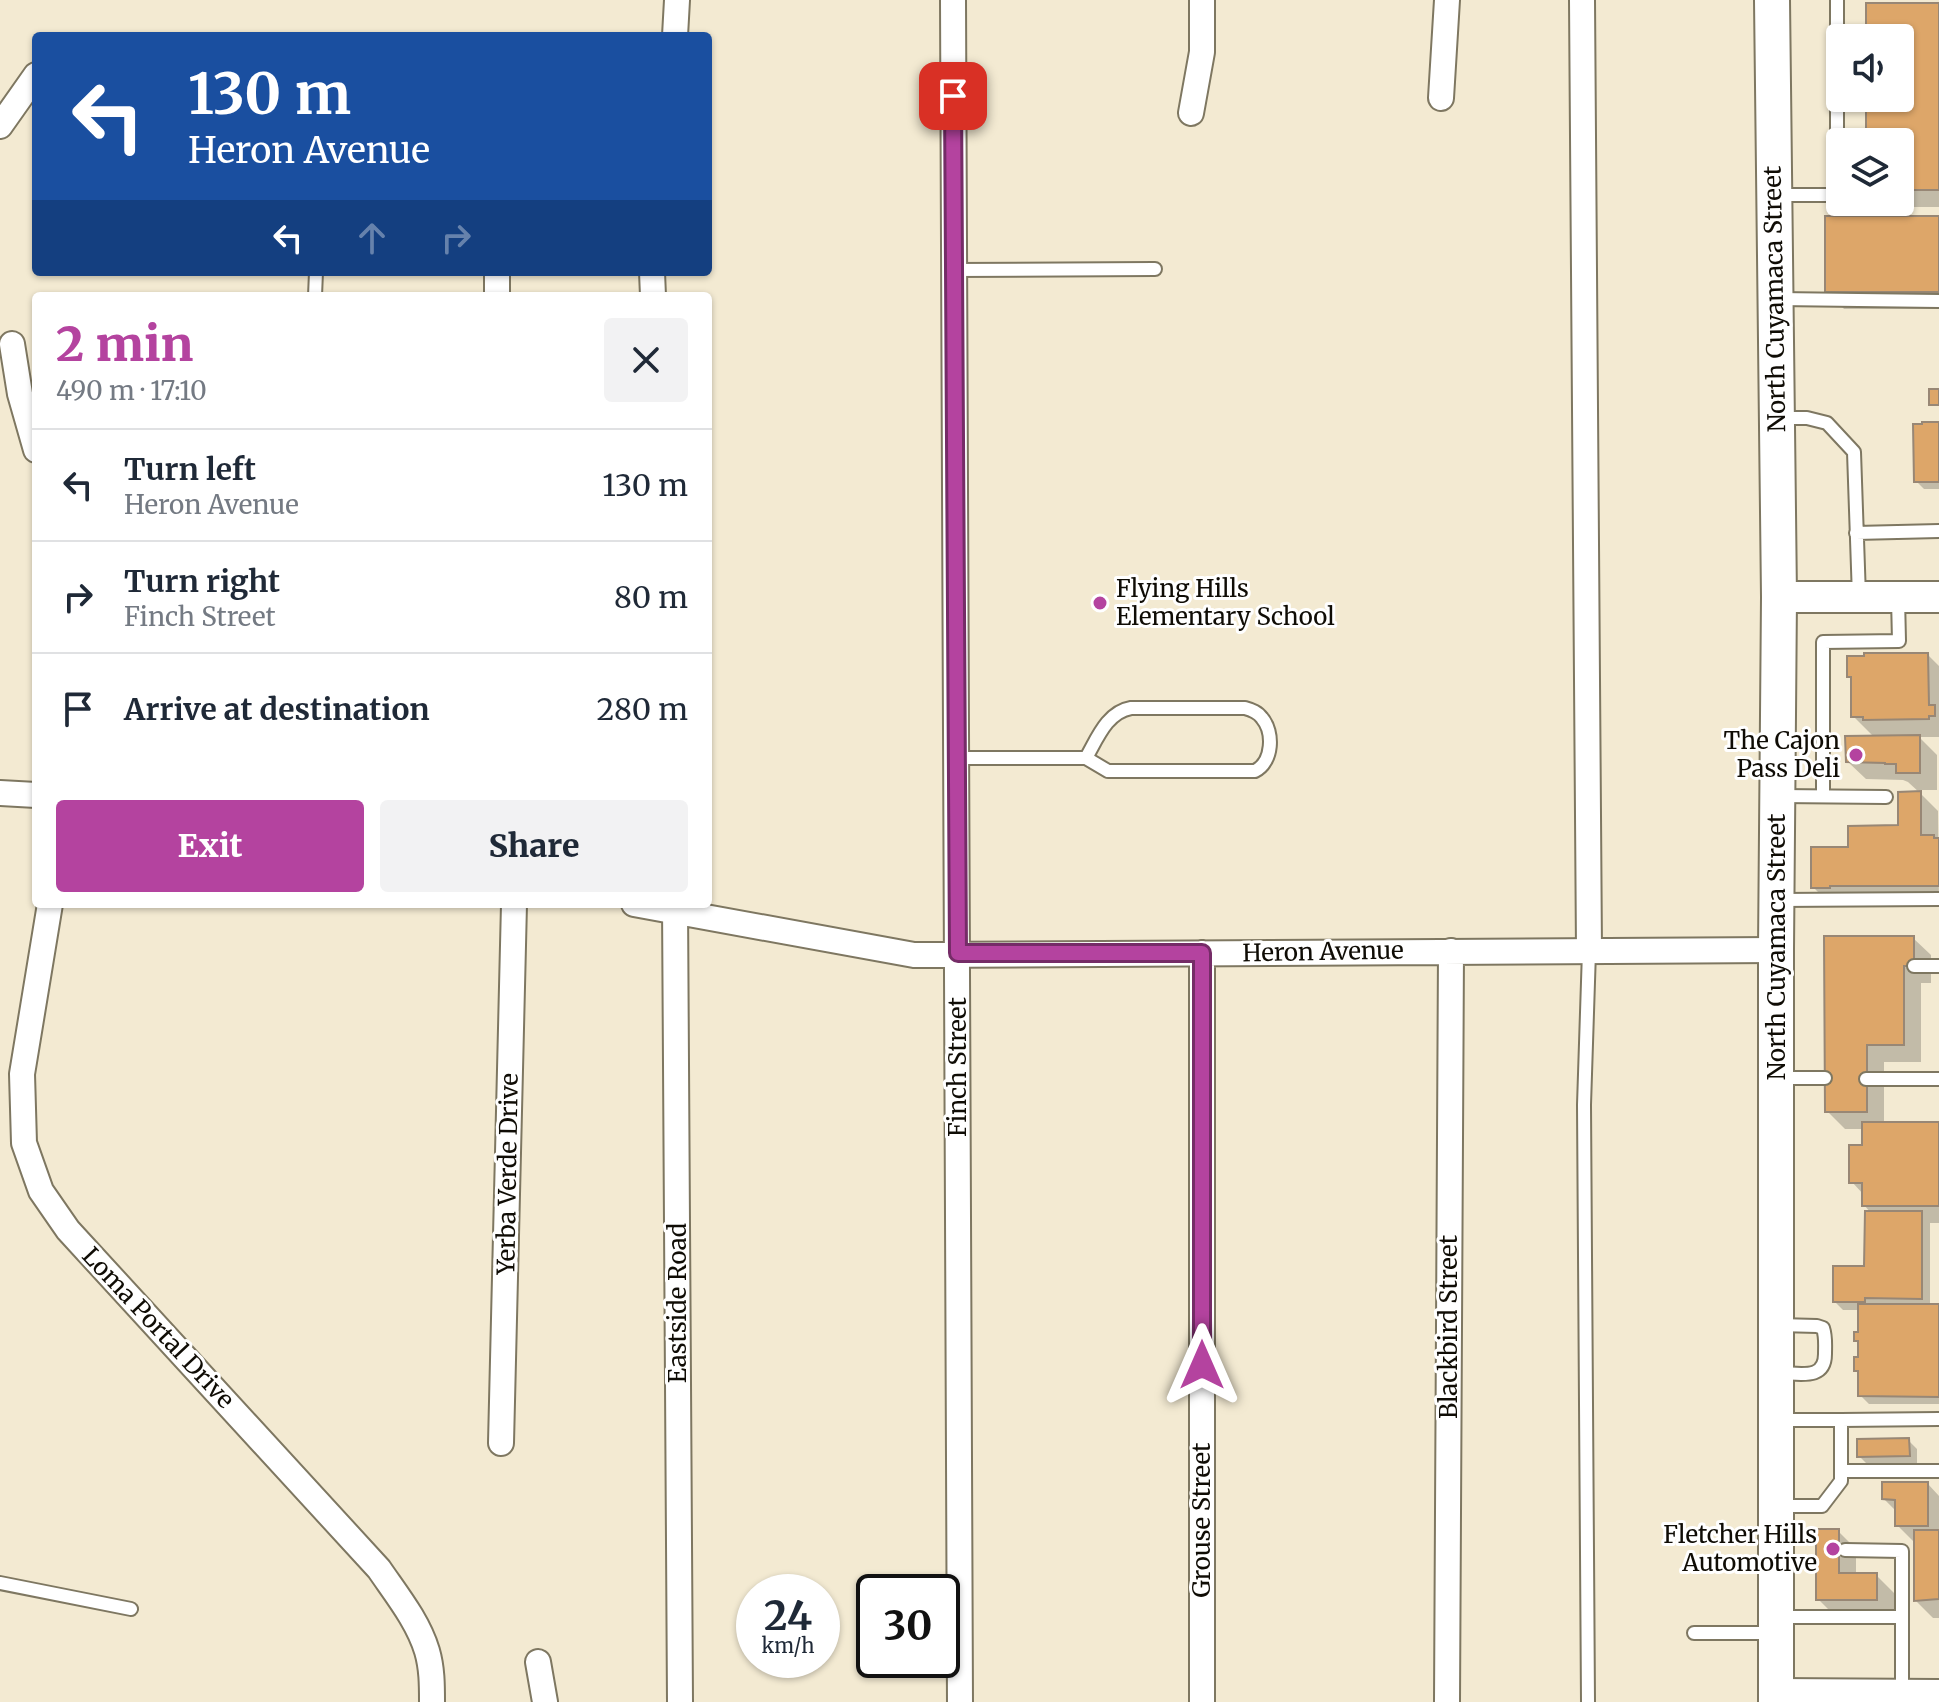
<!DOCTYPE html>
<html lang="en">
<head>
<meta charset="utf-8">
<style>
  body { margin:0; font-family:Merriweather,serif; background:#f2f2f3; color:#1f2937; height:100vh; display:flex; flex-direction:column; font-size:30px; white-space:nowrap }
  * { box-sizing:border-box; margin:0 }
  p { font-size:26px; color:#747a83 }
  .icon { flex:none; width:44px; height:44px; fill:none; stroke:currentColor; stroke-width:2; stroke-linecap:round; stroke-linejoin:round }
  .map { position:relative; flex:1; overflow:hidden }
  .details { position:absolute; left:32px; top:292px; width:680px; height:616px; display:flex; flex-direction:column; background:#fff; border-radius:8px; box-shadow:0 2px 6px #0004 }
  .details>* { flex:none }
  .hud { position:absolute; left:32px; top:32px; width:680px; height:244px; border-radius:8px; box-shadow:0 2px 6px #0004; background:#1a4fa0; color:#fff; overflow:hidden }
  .tools { position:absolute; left:1826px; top:24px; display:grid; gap:16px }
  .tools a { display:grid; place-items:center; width:88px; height:88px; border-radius:8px; background:#fff; box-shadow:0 2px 6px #0004; font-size:40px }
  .speed { position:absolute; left:736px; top:1574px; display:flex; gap:16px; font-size:40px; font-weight:700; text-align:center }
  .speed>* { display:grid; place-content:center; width:104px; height:104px; border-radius:50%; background:#fff; box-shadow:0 2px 6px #0004; line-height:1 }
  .speed small { font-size:20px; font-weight:400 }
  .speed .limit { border:4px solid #111; border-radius:12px; background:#fff; color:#111 }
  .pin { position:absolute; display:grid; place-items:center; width:68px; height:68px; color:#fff; margin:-34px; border-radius:16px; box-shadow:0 4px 12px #0006 }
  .me { position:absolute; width:88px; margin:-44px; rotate:0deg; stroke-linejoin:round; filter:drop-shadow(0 0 6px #0008) }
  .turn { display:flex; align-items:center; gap:28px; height:168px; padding:0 24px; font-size:36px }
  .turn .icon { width:104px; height:104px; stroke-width:2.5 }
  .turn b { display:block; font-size:56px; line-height:68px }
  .lanes { display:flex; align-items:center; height:76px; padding:0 24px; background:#0003; justify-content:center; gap:40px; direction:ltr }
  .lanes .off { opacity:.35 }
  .round { display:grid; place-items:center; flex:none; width:84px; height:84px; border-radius:8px; background:#f2f2f3 }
  .summary { display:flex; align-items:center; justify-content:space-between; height:136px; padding:0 24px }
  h1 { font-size:48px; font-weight:800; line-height:60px; color:#b4439f }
  .action { display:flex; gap:16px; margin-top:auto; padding:16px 24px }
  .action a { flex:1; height:92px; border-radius:8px; background:#b4439f; color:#fff; font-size:32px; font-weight:800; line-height:92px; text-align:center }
  .action a+a { background:#f2f2f3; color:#1f2937 }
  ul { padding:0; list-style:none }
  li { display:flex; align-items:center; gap:24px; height:112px; padding:0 24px; border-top:2px solid #e0e1e3 }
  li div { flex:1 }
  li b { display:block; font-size:30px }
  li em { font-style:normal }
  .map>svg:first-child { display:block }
</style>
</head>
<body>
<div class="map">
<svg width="1939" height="1702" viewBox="0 0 1939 1702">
  <rect width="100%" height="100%" fill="#f3ead2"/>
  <path fill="#0003" d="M1939,5v202h-53l-5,-5h19v-60h-32v-44h32v-60h-32z
    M1939,218v91h-95l-17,-18z
    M1939,424v65h-15l-8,-8z
    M1928,655l11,11v71h-20l18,18v35h-20l21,21 1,92 -108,2 -18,-18 37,-38 50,-22 20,-34 -12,-11 -5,-2 -37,-1 -18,-17 26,-25 -21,-21v-35l-4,-5z
    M1913,938l18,17v28h-10v79h-37v62h55v99h-9v83h9v98h-70l-9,-9v-21l-4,-4 4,-11v-14l-4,-5 4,-6v-24h-17l-8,-8 31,-34 5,-55 -7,-8v-10l-12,-13 12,-35v-18h-19l-18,-18z
    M1908,1440l9,9v15h-50l-8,-8z
    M1928,1484l11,12v122h-6l-17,-17v-57l-19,-19v-13l-13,-13z
    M1838,1531l18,18v26h20l18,18v24h-58l-18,-18z"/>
  <path fill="#dda669" stroke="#988775" stroke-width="2" d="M1866,3h73v187h-39v-48h-34v-44h34v-60h-34z
    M1825,216h114v76h-114z
    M1929,389h10v16h-10z
    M1922,422h17v60h-25l-1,-58h9z
    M1864,653h64l1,52h6v11h-6v3l-66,1v-3h-12v-40h-4v-21h17z
    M1920,735v38h-24v-9h-11v-1l-39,-1 -1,-26z
    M1921,791v44h13v3h5v48h-109v2h-19v-41h37v-21l50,-1v-33z
    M1824,936h90v30h-10v79h-37v67h-42z
    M1862,1122h77v84h-77v-23h-13v-38h13z
    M1865,1211h57v88l-57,-1v4h-32v-36h31z
    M1858,1304h81v93l-81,-1v-25h-4v-14h4v-16h-4v-9h4z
    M1909,1438l1,18 -53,1v-18z
    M1882,1482h46v44h-33v-26l-13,-1z
    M1816,1529h23v44h38v27h-61z
    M1914,1530h25v69l-25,2z"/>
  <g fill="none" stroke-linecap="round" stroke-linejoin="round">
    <g stroke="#7e7761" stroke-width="16">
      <path id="service" d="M1777,195h60v-195
        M953,270l202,-1
        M315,296l1,-24
        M1778,299l161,2
        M1780,418h27l20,5 27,29 5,145
        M1856,533l83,-2
        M957,758h129l22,13h147c18,-9 19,-39 7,-53 -4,-6 -10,-8 -17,-10h-114c-24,4 -34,31 -45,50
        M1780,796l106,1
        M1823,796v-154l76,-1 -1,-43
        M1778,900l161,-1
        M1914,966h25
        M1780,1078h45
        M1866,1079h73
        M1779,1325l38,1 6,2c3,9 2,17 2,26 0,27 -26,19 -46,19
        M1778,1420h63v61l-19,25h-43
        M1841,1420l98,-1
        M1841,1471h98
        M1845,1550l57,1v141
        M0,1583l131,26
        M1778,1617h124
        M1694,1633h79
        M1588,1702l-4,-597 5,-154"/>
    </g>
    <g stroke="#7e7761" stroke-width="28">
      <path id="minor" d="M953,0l7,1702
        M1582,0l7,951
        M675,36l2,-36
        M1441,98l6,-98
        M1191,113l11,-61v-52
        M0,126l36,-51
        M497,272v24
        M652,272l1,24
        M12,344l8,50 16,56
        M0,793l36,2
        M50,904l-28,170 2,69 17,48 27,39 311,339c17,25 39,52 48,82 5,17 5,34 5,51
        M634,904l280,51 862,-5
        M675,904l5,798
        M1202,953v749
        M501,1443l13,-539
        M538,1662l7,40
        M1776,1691l163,1
        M1447,1702l4,-751"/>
    </g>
    <g stroke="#7e7761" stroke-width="34">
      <path id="tertiary" d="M1779,597h160"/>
    </g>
    <g stroke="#7e7761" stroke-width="38">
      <path id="secondary" d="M1772,0l7,597 -3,353v752"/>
    </g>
    <use href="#service" stroke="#fff" stroke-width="12"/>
    <use href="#minor" stroke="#fff" stroke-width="24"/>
    <use href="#tertiary" stroke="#fff" stroke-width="30"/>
    <use href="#secondary" stroke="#fff" stroke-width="34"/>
  </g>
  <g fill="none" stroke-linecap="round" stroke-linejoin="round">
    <g stroke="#752c67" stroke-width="20">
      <path id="route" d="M953,96l5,857h244v412"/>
    </g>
    <use href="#route" stroke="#b4439f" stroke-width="14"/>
  </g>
  <g fill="#b4439f" stroke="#fff" stroke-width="3">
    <circle cx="1100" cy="603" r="8"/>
    <circle cx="1856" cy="755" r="8"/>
    <circle cx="1833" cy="1549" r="8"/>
  </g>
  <g text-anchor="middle" stroke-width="6" stroke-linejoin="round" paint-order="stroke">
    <g font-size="24" fill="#0f0c05" stroke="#fff">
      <text transform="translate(1775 299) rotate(-91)" y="8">North Cuyamaca Street</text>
      <text transform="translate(1777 947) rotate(-90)" y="8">North Cuyamaca Street</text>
      <text transform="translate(1323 952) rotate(-1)" y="8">Heron Avenue</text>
      <text transform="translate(958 1067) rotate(-90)" y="8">Finch Street</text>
      <text transform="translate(508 1174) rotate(-89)" y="8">Yerba Verde Drive</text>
      <text transform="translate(678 1303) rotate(-90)" y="8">Eastside Road</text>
      <text transform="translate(1449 1327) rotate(-90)" y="8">Blackbird Street</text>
      <text transform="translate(158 1328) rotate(47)" y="8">Loma Portal Drive</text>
      <text transform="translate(1202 1520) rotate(-90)" y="8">Grouse Street</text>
    </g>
    <g font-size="24" fill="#0f0c05" stroke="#fff" text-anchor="end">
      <text x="1116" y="597" text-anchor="start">Flying Hills<tspan x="1116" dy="28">Elementary School</tspan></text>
      <text x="1840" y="749">The Cajon<tspan x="1840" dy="28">Pass Deli</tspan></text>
      <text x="1817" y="1543">Fletcher Hills<tspan x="1817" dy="28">Automotive</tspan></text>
    </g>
  </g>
</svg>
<div class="tools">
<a><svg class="icon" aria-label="sound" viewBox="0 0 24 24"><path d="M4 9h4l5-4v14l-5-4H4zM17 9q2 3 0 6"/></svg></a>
<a><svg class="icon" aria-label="layers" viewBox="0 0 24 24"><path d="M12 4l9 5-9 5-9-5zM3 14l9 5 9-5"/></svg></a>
</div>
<div class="speed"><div>24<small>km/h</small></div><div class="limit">30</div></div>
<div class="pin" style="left:953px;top:96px;background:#d93025"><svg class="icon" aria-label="arrive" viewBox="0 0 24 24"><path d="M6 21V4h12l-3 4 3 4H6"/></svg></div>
<svg class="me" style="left:1202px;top:1365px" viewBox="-20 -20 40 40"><path d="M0-17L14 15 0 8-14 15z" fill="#b4439f" stroke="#fff" stroke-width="4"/></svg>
<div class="hud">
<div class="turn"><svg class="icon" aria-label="left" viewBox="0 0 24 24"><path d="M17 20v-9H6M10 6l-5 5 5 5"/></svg><div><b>130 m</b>Heron Avenue</div></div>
<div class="lanes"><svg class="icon" aria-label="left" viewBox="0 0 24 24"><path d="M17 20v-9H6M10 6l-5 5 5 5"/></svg><svg class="icon off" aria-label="ahead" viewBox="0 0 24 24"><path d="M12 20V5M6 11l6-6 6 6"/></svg><svg class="icon off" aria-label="right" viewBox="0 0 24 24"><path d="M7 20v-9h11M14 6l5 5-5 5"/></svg></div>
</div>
<section class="details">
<div class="summary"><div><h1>2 min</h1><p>490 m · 17:10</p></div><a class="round"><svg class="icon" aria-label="close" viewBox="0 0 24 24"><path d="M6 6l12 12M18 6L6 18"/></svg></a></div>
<ul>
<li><svg class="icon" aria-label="left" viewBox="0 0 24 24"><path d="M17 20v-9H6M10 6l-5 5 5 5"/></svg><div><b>Turn left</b><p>Heron Avenue</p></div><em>130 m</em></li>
<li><svg class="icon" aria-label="right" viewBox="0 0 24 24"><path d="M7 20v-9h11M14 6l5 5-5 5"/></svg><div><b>Turn right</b><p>Finch Street</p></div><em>80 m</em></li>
<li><svg class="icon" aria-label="arrive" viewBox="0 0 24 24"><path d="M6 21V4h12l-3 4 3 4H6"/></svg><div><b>Arrive at destination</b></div><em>280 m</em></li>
</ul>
<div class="action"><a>Exit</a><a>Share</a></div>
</section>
</div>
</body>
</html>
